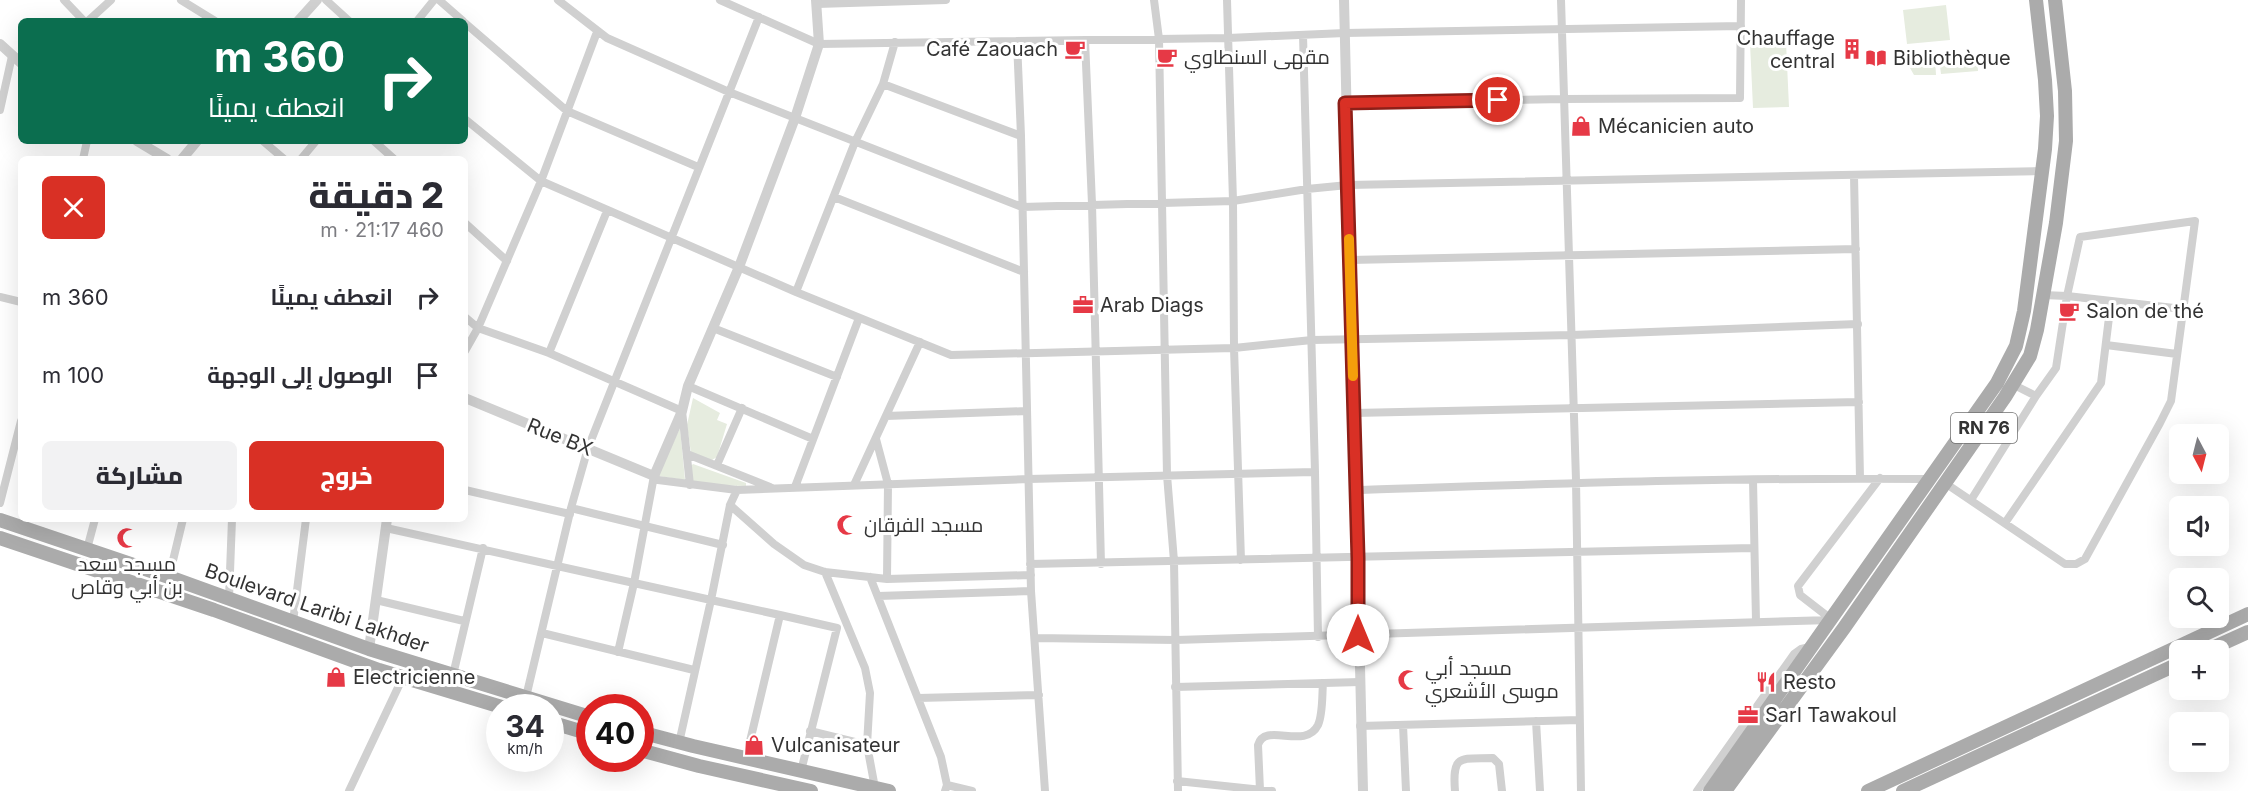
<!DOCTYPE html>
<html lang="ar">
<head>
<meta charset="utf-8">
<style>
  body { margin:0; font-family:Inter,Cairo,sans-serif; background:#f2f2f3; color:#2b2b33; direction:rtl; height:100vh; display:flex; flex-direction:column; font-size:22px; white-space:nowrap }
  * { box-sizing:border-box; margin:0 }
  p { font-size:20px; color:#7c7c81 }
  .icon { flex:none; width:33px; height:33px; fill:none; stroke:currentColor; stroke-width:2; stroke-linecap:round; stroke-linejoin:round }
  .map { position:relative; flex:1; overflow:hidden; direction:ltr }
  .sheet { position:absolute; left:18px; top:156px; width:450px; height:366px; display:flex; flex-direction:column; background:#fff; border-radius:9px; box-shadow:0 6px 24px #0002; direction:rtl }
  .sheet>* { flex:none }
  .hud { position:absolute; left:18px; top:18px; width:450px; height:126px; border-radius:9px; box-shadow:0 6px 24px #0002; direction:rtl; background:#0b6e4f; color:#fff; overflow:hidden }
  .needle { width:39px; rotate:173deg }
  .fabs { position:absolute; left:2169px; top:424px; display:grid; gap:12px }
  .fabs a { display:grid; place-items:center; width:60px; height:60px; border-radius:9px; background:#fff; box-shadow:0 6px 24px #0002; font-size:30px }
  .speed { position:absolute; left:486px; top:694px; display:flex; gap:12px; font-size:30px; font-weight:700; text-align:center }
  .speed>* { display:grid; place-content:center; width:78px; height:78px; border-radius:50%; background:#fff; box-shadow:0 6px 24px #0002; line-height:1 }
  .speed small { font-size:15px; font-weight:400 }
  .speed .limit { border:9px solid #d22; background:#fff; color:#111 }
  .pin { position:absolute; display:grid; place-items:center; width:51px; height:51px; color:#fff; margin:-26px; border:3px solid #fff; border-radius:50%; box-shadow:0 2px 6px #0007 }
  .me { position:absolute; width:66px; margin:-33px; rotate:0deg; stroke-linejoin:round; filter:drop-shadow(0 0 4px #0008) }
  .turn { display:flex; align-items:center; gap:21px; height:126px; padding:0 24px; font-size:27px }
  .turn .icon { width:78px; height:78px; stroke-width:2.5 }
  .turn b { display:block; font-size:42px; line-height:51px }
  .round { display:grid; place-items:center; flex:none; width:63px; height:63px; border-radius:9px; background:#f2f2f3 }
  .overview { display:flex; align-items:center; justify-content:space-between; height:102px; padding:0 24px }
  h1 { font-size:36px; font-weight:800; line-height:45px }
  .cta { display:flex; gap:12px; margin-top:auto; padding:12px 24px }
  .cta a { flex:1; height:69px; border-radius:9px; background:#d93025; color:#fff; font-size:24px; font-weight:800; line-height:69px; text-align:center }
  .cta a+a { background:#f2f2f3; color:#2b2b33 }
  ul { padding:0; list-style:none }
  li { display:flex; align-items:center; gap:18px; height:78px; padding:0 24px }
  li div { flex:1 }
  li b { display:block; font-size:22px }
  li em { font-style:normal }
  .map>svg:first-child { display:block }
</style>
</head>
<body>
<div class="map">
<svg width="2248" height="791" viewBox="0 0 2248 791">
  <rect width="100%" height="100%" fill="#fff"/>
  <path fill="#e6ecdf" d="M1946,5l4,35 -43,4 -4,-34z
    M1786,42l3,65 -36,1 -3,-65z
    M1977,55l1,16 -37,3 -2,-16z
    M1935,58l1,17h-22l-4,-7 2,-8z
    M693,398l27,15 -3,7 10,4 -10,33 -5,3 -21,-7 -4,-28z
    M680,428l5,52 -27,-4z
    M693,464l53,19v3l-54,-1 -1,-19z"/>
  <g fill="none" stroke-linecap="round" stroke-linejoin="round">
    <path stroke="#d0d0d0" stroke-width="8" d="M64,0l20,21
      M181,0l34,21
      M326,0l23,21
      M439,0l24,21
      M558,0l49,38 122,54 293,115 211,-6 74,-12 41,-4 695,-14
      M720,0l99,44 409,-6 117,-5 396,-7
      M1154,0l5,39 8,436 7,86 4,230
      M1227,0l6,201 1,147 7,212
      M1561,0l15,480 5,311
      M817,4l129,-4
      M88,21l23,-21
      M417,21l17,-21
      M465,23l102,88 131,56
      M1303,35l12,437
      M1085,40l7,164 9,360
      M1017,41l4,95
      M883,84l138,52 10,455 14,200
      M1345,103l219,-4 176,-1 1,-98
      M0,110l12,-54
      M465,119l76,62 255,111 155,63 283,-7 78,-8 260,-5 286,-11
      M263,141l21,18
      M374,141l20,18
      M83,159l4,-18
      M301,159l15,-18
      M1854,175l6,303
      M834,197l190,75
      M465,223l42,38
      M1350,260l506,-11
      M796,292l59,-150 28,-58 12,-42
      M2043,295l24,1 116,13
      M0,297l21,5
      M465,317l13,11 71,25 133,58 8,74
      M713,328l124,49
      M2106,345l71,9
      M465,351l13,-23 63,-147 56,-149
      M549,353l58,-142
      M2014,385l22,11
      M688,386l125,53
      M1354,413l505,-11
      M886,416l141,-5
      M876,439l12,45 -1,95
      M687,454l83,33
      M717,465l25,-57
      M1753,480l3,141
      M1945,483l120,81h11l9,-5 75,-136 11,-22 24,-180 -115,16 -13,59 -11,72 -20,28 -65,104
      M854,485l66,-143
      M795,487l64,-169
      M465,490l105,24
      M737,490l-7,15 -19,95 69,15 -34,143
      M1356,490c191,-6 382,-13 573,-11
      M0,503l21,-82
      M730,505l44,39 30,21 21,7 62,7 144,-4
      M571,508l152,37
      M2005,523l96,-140 10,-82
      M386,528l248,55 20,-107 4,4 79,10 292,-11 286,-7 3,165
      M87,549l8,-30
      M1030,564l723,-16
      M825,572l40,96 5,25 -3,52 8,43
      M169,577l14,-58
      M870,577l71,180 6,28
      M878,596l153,-5
      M229,598l3,-79
      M376,600l88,21
      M780,615l57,13 -36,143
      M1831,619l-31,-24 -2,-9 82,-108
      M293,622l13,-103
      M542,633l152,37
      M1035,638l141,2 655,-20
      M618,652l16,-69 77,17 -32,143
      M453,675l30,-127
      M1175,687l185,-5
      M526,697l45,-189 17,-60 171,-431
      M918,698l121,-3
      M1536,721l4,70
      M1403,725l3,66
      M1360,726l219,-6
      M810,731l57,14
      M1177,781l95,10
      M1260,790l-2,-45c7,-24 47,6 60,-20 5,-11 4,-30 5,-42
      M349,791l54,-114
      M945,791l2,-6 25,6
      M1455,791c-3,-38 6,-32 38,-33l6,6 3,27
      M1697,791l97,-137 7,-5 9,-2"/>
    <path stroke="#d0d0d0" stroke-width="10" d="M1344,0l19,791
      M298,21l19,-21
      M0,44l21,19
      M137,141l30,18
      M182,159l15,-18
      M465,398l189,78 28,-65 6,-25 51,-119 56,-149 24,-74 -3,-44
      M369,649l18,-130"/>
    <path stroke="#ababab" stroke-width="14" d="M0,520l169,57 200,72 221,68
      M0,538l214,72 165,60 126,38
      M2206,651l42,-19
      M550,722l40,12
      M640,732l53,14 196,45
      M640,750l59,16 112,25
      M1710,791l287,-408 19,-37 8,-35 21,-162 2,-33 -2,-36 -9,-80
      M1725,791l119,-163 161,-231 25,-41 7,-26 19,-107 10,-82 -1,-50 -10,-91
      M1868,791l380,-177
      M1903,791l277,-128"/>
  </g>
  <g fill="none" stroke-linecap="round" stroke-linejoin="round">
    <g stroke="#8d1f18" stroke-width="15">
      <path id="route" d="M1358,635v-77l-13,-455 153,-3"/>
    </g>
    <use href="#route" stroke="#d93025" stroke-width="10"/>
    <path stroke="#f59e0b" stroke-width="10" d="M1349,239l4,137"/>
  </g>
  <defs>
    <g id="cafe-bare" transform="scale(1.62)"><path d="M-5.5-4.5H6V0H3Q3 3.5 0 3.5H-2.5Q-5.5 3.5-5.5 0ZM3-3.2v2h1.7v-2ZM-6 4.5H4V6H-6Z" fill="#e63946" stroke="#fff" stroke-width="2.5" paint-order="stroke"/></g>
    <g id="building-bare" transform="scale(1.62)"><path d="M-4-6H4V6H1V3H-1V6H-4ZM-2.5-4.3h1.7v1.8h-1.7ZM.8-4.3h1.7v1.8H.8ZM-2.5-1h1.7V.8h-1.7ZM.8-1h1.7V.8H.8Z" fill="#e63946" stroke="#fff" stroke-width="2.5" paint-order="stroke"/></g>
    <g id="library-bare" transform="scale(1.62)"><path d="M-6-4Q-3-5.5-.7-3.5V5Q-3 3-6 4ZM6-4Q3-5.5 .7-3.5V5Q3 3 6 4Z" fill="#e63946" stroke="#fff" stroke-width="2.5" paint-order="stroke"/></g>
    <g id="shop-bare" transform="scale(1.62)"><path d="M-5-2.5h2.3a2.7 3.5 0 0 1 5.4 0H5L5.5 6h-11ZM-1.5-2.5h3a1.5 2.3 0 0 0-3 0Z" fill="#e63946" stroke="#fff" stroke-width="2.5" paint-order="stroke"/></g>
    <g id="office-bare" transform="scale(1.62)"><path d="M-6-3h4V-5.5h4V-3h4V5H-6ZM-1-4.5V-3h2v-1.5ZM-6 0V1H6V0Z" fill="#e63946" stroke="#fff" stroke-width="2.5" paint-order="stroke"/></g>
    <g id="mosque-bare" transform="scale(1.62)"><path d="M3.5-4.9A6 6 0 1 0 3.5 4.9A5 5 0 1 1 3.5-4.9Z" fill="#e63946" stroke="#fff" stroke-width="2.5" paint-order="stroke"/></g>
    <g id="restaurant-bare" transform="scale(1.62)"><path d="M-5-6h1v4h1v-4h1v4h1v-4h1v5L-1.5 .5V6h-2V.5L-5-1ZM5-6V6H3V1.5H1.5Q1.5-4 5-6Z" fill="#e63946" stroke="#fff" stroke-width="2.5" paint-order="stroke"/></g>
  </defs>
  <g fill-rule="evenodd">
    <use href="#cafe-bare" x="1075" y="49"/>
    <use href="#building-bare" x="1852" y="49"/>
    <use href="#cafe-bare" x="1167" y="57"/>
    <use href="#library-bare" x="1876" y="58"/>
    <use href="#shop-bare" x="1581" y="126"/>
    <use href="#office-bare" x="1083" y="305"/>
    <use href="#cafe-bare" x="2069" y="311"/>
    <use href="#mosque-bare" x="847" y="525"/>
    <use href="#mosque-bare" x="127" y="538"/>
    <use href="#shop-bare" x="336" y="677"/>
    <use href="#mosque-bare" x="1408" y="680"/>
    <use href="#restaurant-bare" x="1766" y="682"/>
    <use href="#office-bare" x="1748" y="715"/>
    <use href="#shop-bare" x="754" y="745"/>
  </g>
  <g text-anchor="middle" stroke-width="6" stroke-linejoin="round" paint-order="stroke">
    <rect fill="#fff" stroke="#707070" stroke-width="1.5" x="1951" y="413" width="66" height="30" rx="4.5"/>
    <g font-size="18" font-weight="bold" fill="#333">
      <text x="1984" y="434">RN 76</text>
    </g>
    <g font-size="20" fill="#333" stroke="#fff" text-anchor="start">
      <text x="1835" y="45" text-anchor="end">Chauffage<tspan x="1835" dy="23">central</tspan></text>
      <text x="1058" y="56" text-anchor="end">Café Zaouach</text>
      <text x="1184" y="64">مقهى السنطاوي</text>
      <text x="1893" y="65">Bibliothèque</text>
      <text x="1598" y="133">Mécanicien auto</text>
      <text x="1100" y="312">Arab Diags</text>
      <text x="2086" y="318">Salon de thé</text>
      <text x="864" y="532">مسجد الفرقان</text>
      <text x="127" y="571" text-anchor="middle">مسجد سعد<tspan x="127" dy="23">بن أبي وقاص</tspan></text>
      <text x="1425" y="675">مسجد أبي<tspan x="1425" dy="23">موسى الأشعري</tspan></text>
      <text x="353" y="684">Electricienne</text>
      <text x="1783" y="689">Resto</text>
      <text x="1765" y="722">Sarl Tawakoul</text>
      <text x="771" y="752">Vulcanisateur</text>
    </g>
    <g font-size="20" fill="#333" stroke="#fff">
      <text transform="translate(560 437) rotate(22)" y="7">Rue BX</text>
      <text transform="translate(317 608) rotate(19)" y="7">Boulevard Laribi Lakhder</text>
    </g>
  </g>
</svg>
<div class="fabs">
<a><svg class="needle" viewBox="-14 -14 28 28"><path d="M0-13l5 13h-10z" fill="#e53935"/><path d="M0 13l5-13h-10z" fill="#7c7c81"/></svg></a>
<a><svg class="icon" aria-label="sound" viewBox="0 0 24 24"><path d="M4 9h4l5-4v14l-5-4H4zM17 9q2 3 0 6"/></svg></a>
<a><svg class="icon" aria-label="search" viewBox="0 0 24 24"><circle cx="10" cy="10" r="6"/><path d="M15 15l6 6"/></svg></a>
<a>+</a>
<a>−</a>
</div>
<div class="speed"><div>34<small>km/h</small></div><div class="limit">40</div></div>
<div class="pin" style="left:1498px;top:100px;background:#d93025"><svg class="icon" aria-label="arrive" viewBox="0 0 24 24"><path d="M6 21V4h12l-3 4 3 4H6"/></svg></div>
<svg class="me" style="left:1358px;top:635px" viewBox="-20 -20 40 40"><circle r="19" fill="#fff"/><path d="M0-13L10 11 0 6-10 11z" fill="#d93025"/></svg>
<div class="hud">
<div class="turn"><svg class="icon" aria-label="right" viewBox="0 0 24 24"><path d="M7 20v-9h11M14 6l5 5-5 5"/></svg><div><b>360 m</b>انعطف يمينًا</div></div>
</div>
<section class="sheet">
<div class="overview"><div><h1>2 دقيقة</h1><p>460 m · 21:17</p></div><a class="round" style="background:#d93025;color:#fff"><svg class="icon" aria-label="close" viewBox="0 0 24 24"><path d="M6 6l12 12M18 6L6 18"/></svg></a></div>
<ul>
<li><svg class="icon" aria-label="right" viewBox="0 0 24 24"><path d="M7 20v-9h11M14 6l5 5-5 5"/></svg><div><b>انعطف يمينًا</b></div><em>360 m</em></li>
<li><svg class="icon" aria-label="arrive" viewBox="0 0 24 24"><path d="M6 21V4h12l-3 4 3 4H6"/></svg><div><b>الوصول إلى الوجهة</b></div><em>100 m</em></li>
</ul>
<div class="cta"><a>خروج</a><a>مشاركة</a></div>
</section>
</div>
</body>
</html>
